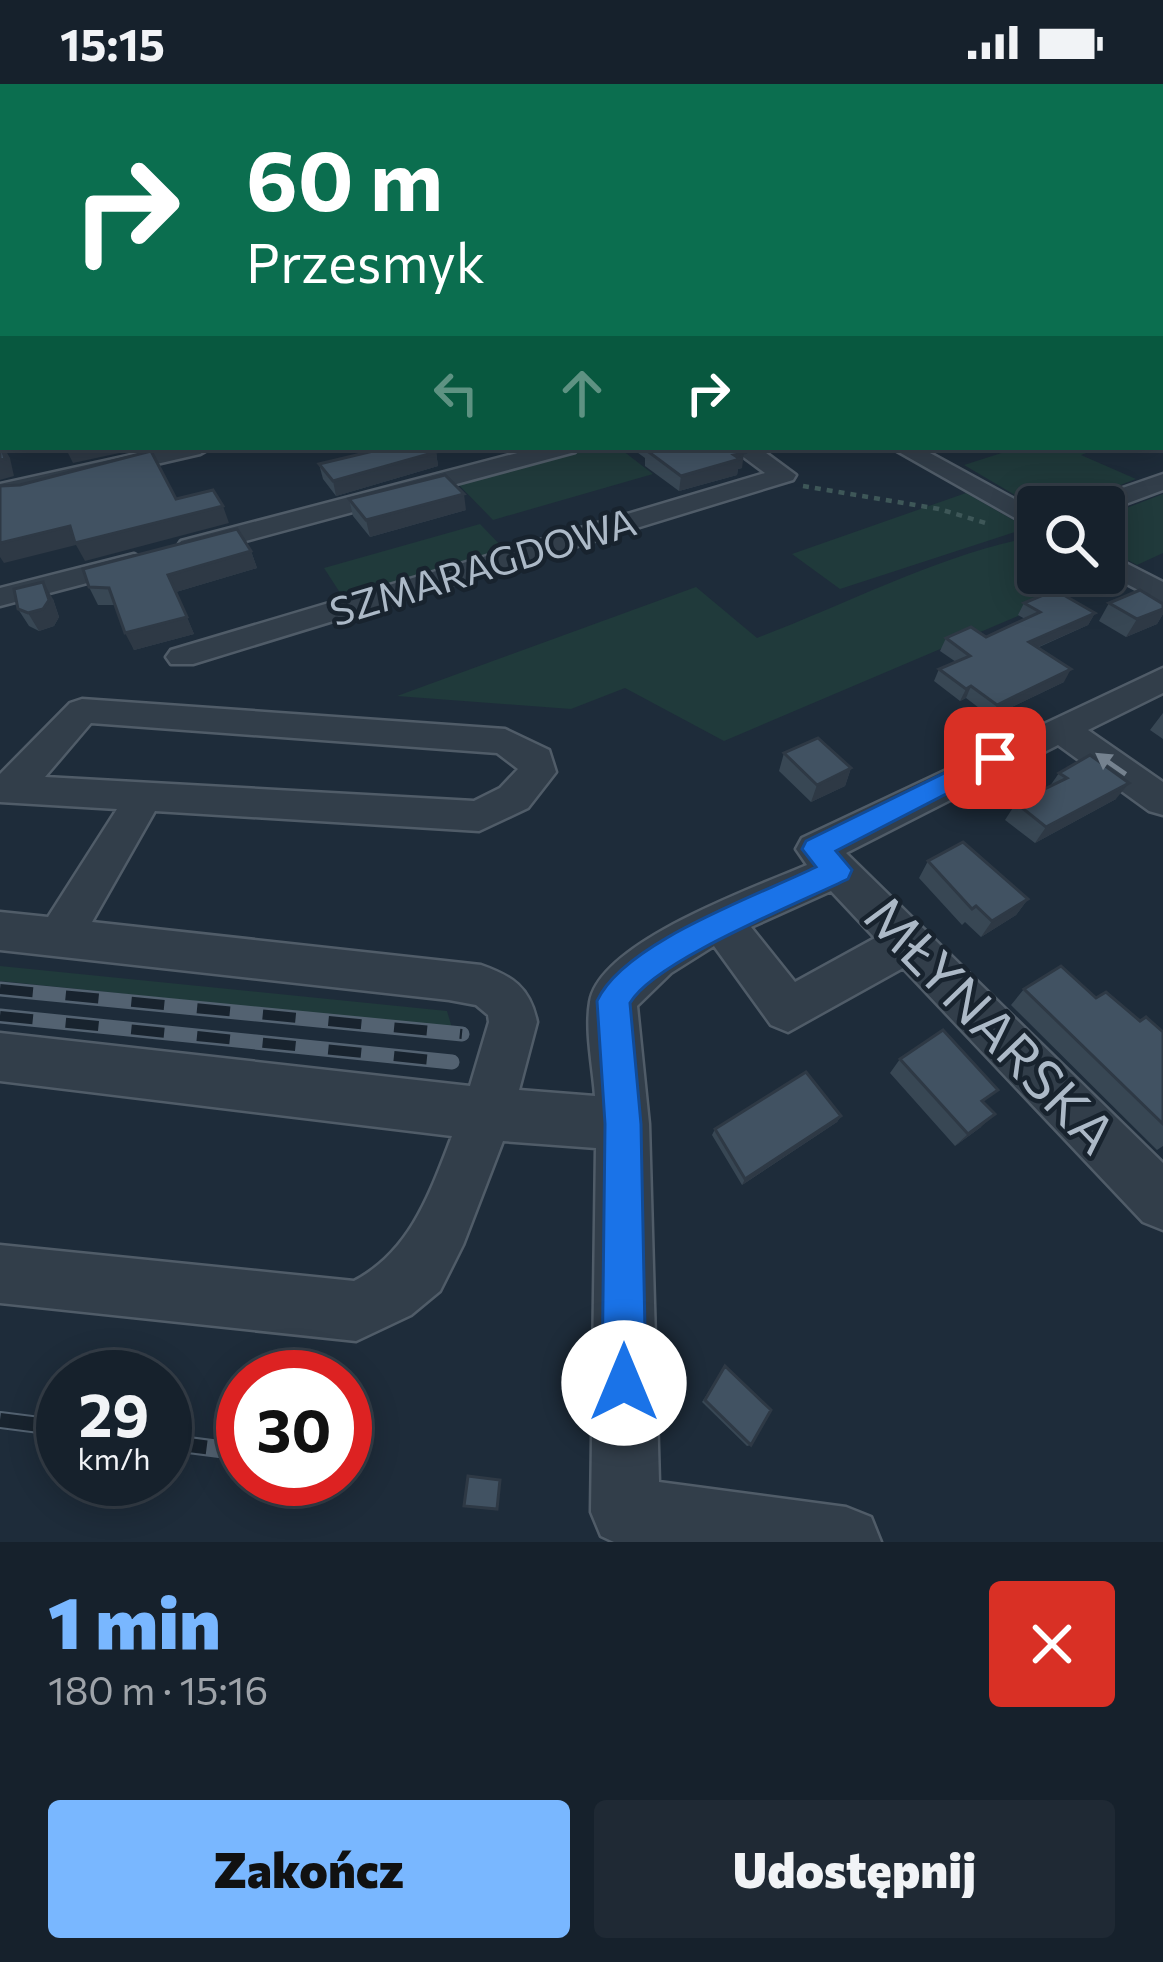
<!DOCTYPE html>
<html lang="pl">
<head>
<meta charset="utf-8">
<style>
  body { margin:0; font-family:Commissioner,sans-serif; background:#1f2934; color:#f1f3f6; height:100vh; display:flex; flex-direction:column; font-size:45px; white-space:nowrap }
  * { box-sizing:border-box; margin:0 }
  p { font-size:39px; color:#9ea3a9 }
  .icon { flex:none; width:66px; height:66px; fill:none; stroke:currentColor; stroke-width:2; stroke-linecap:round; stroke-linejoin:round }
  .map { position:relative; height:1458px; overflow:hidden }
  .side { display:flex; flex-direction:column; background:#16212c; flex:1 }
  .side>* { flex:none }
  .guide { position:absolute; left:0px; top:0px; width:1164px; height:366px; box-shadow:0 6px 30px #0003,0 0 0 3px #353e48; background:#0b6e4f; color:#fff; overflow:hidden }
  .controls { position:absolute; left:1017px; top:402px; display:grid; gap:24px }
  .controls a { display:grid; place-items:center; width:108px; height:108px; border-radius:12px; background:#16212c; box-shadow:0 6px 30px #0003,0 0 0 3px #353e48; font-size:60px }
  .speed { position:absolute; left:36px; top:1266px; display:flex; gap:24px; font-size:60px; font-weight:700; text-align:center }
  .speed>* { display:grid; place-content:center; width:156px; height:156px; border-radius:50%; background:#16212c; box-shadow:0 6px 30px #0003,0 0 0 3px #353e48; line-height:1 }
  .speed small { font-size:30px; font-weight:400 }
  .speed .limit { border:18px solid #d22; background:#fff; color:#111 }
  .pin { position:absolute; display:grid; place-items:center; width:102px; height:102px; color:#fff; margin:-51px; border-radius:24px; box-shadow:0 6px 18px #0006 }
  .me { position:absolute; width:132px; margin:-66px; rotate:0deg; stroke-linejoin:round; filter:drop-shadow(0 0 9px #0008) }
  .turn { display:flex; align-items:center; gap:42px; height:252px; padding:0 48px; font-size:54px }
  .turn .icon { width:156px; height:156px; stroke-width:2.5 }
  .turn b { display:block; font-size:84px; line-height:102px }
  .lanes { display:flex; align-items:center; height:114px; padding:0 48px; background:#0003; justify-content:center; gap:60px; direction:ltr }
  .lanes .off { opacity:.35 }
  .round { display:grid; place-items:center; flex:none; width:126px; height:126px; border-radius:12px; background:#1f2934 }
  .summary { display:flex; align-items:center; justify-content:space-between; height:204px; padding:0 48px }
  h1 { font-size:72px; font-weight:800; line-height:90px; color:#79b7ff }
  .action { display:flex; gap:24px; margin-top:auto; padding:24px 48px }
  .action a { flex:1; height:138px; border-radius:12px; background:#79b7ff; color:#111; font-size:48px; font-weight:800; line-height:138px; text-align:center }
  .action a+a { background:#1f2934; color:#f1f3f6 }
  .status { display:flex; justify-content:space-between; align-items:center; height:84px; padding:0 60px; background:#16212c; direction:ltr }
  .status svg { height:33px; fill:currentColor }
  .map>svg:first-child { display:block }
</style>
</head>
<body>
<div class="status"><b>15:15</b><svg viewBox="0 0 49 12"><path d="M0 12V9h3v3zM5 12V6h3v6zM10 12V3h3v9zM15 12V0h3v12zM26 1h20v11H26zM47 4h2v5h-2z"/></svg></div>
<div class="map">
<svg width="1163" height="1458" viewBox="0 0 1163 1458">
  <rect width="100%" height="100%" fill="#1e2c3a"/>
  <path fill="#203a3b" d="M587,363h31l35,27 -160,46 -37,-38z
    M1020,363h82l-21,8 55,24c-34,12 -77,37 -114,24l3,-2 -61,-36z
    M966,409l61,35 -187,61 -48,-35z
    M1163,410v59l-26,12 -33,-18v-31l15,-1 -3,-3z
    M480,440l28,29 -162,49 -22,-34z
    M1038,452v37h61l8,5 -383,163 -99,-53 -54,21 -174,-13 299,-109 61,51c93,-35 183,-84 281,-102z
    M0,882l447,45 5,17 -452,-47z"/>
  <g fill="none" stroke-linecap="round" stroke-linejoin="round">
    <g stroke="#505c68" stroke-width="5">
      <path id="minor" d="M168,363h44l-12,7 -200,46v-16z
        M540,363h39l-4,5 -374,101h-20l-4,-6 4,-6z
        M730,363h28l38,28 -3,5 -600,184h-22l-5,-7 5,-7 594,-177z
        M890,363h29l119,65v19z
        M1163,390v16l-59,22v-5h-23l4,-6z
        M1104,468l59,30v21l-59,-31z
        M134,470l14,8 -4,6 -144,38v-18z
        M1163,584v25l-75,37 75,52v33l-14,-4 -91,-66 -212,108 317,310v67l-20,-8 -240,-254 -115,64 -17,-7 -57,-79 -43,27 -34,33 12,118 10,358 187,25 25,10 10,25h-267l-13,-6 -10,-24 5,-364 -93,-7 -40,104 -23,46 -29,24 -55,26 -356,-38v-58l354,36c57,-30 76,-88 98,-145l-452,-55v-48l470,53 19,-64 -1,-7 -12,-10 -27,-5 -449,-50v-38l48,5 69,-108 -117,-7v-28l70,-71 12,-4 423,30 44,21 7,22 -28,36 -49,23 -324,-20 -63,111 389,43c31,11 49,22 56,57l-18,68 76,6c-2,-29 -10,-65 -5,-94 9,-60 166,-115 217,-137l-11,-16 6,-11zM91,639l406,30 21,16 -18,19 -26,13 -429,-24zM831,807l44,47 -80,44 -44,-55z"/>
    </g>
    <path stroke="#3e5758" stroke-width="4.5" stroke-dasharray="6 6" stroke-linecap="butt" d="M803,402l136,23 50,15"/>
    <use href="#minor" fill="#323e4a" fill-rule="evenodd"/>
    <g stroke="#536271" stroke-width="15">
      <path id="rail-far1" d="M0,905l462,45
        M0,932l452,46"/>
    </g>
    <g stroke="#536271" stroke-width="18">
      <path id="rail" d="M0,1336l63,8
        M165,1358l78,10"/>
    </g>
    <use href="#rail-far1" stroke="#18232e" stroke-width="10" stroke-dasharray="33" stroke-linecap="butt"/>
    <use href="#rail" stroke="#18232e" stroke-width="14" stroke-dasharray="42" stroke-linecap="butt"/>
  </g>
  <path fill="#384754" d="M368,363h62l6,5 2,14 -102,30 -13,-17 -4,-15 53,-13z
    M630,363h106l6,21 -4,1 -1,6 -58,16 -34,-25v-8z
    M349,415l117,11 -96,27 -17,-21z
    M251,467l6,17 -81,24 18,42 -60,16 -19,-45h-17l-9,-18z
    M53,515l6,18 -5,9 -15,5 -10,-5 -11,-17z
    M1024,519l71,10 -7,12 -51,23 27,34 -73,35 -25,-19 -6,3 -26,-20 5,-12 17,-7 -16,-11 6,-13 40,-1 39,-18 -7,-4z
    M1109,519l54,1v10l-6,10 -31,13 -27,-16z
    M1163,629v26l-13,-9z
    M784,669l67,15 -6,18 -34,16 -32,-31z
    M1059,689l57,26 -81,44 -30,-23 11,-17 34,-17z
    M928,777l100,38 -12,16 -35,22 -16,-15 -3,3 -43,-47z
    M1024,905l116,32 23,11v114l-6,4 -146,-145z
    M900,975l84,44 -3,24 -26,19 -65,-73z
    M841,1032l-4,6 -95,63 -30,-50 3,-6z
    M725,1282l26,79 -4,1 -45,-44z"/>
  <path fill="#2e3945" d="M0,293h3v21h-3z
    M0,357l10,17 4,18 -14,4z
    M65,363h82l-74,16z
    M436,368l2,14 -102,30 -3,-15z
    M744,369l-2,15 -4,1 -1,6 -58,16 2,-15z
    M464,410l2,16 -96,27 -4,-17z
    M223,422l6,17 -144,38 -9,-16 -72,18 -4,-6v-14l70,-17z
    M251,467l6,17 -81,24 -8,-17z
    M43,498l10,17 6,18 -5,9 -15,5 -11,-18z
    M1163,525v5l-6,10 -31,13 11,-18z
    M1095,529l-7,12 -66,29 7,-12z
    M187,533l7,17 -60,16 -9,-17z
    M1071,585l-7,13 -73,35 6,-12z
    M971,602l-5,12 -6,3 6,-12z
    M851,684l-6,18 -34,16 6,-17z
    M1129,699l-13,16 -81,44 11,-16z
    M1028,815l-12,16 -35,22 11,-16z
    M995,1030l-14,13 -26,19 13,-12z
    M841,1032l-4,6 -95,63 3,-6z"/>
  <path fill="#415262" stroke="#2e3945" stroke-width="3" d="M0,163h3v75l-3,-7z
    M0,254h3v39h-3z
    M0,357l5,18 -5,1z
    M380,363h50l6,5 -103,29 -14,-17 63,-15z
    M653,363h83l8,6 -10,2 6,4 -59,17 -35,-26 8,-2z
    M151,367l25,48 37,-9 10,16 -148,37 -5,-17 -70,17v-57l20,-1z
    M445,391l19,19 -98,26 -17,-21z
    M237,445l14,22 -83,24 19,42 -62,16 -16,-45 -20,-1 -6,-18z
    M43,498l6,18 -6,9 -15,4 -10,-4 -4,-20z
    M1055,506l40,23 -66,29 42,27 -74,36 -26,-19 -5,3 -27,-20 31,-13 -24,-18 25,-11 15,10 54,-25 -16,-9z
    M1140,506l23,14v5l-26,10 -28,-16z
    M818,654l33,30 -34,17 -33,-32z
    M1090,671l39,28 -83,44 -30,-24 51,-25 -8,-5z
    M963,758l65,57 -36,22 -16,-15 -4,3 -44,-48z
    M1061,882l35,32 10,-6 34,29 6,-4 17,15v92l-139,-135z
    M943,946l55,60 -16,11 13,13 -27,20 -68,-75z
    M806,988l35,44 -96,63 -30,-50z
    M725,1282l46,44 -20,35 -46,-45z
    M468,1392l32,4 -3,29 -33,-3z"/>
  <defs><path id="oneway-solid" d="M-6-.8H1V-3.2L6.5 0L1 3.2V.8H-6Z" transform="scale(3)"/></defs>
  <use fill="#75828f" href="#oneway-solid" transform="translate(1111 680) rotate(-145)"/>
  <linearGradient id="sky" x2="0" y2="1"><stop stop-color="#101820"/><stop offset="0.44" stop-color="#3b4b60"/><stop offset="1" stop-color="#3b4b60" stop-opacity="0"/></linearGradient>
  <rect width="1163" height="367" fill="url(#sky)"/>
  <path fill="#1a73e8" stroke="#114b97" stroke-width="3" d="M995,664l13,10 -4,6 -168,87 16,19 -4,9c-49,24 -194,82 -218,124l11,121 5,259 -6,15 -16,7 -15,-7 -7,-15 3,-259 -8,-123c27,-59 160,-105 219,-134l-14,-18 4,-8z"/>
  <g text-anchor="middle" stroke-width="9" stroke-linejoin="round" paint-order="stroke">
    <g font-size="39" fill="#acb9c7" stroke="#18232e">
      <text transform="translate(483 483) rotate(-17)" y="14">SZMARAGDOWA</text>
    </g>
    <g font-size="54" fill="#acb9c7" stroke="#18232e">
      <text transform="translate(990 941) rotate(46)" y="19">MŁYNARSKA</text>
    </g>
  </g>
</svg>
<div class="controls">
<a><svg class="icon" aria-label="search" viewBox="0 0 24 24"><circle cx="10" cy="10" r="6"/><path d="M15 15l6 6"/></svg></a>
</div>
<div class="speed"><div>29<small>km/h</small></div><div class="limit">30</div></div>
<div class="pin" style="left:995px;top:674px;background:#d93025"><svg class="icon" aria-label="arrive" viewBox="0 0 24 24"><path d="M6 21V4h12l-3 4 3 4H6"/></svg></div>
<svg class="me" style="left:624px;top:1299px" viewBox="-20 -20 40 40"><circle r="19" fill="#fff"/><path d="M0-13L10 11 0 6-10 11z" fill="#1a73e8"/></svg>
<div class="guide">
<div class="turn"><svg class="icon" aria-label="right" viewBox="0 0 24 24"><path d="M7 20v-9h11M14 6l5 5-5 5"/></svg><div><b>60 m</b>Przesmyk</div></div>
<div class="lanes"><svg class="icon off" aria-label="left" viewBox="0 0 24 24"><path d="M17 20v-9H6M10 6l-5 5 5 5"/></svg><svg class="icon off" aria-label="ahead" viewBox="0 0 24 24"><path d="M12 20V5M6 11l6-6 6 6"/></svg><svg class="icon" aria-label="right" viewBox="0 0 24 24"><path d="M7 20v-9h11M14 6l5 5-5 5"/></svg></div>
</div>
</div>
<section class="side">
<div class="summary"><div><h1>1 min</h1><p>180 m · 15:16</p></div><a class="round" style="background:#d93025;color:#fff"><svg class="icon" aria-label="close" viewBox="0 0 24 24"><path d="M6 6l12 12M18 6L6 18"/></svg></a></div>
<div class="action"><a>Zakończ</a><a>Udostępnij</a></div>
</section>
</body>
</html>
